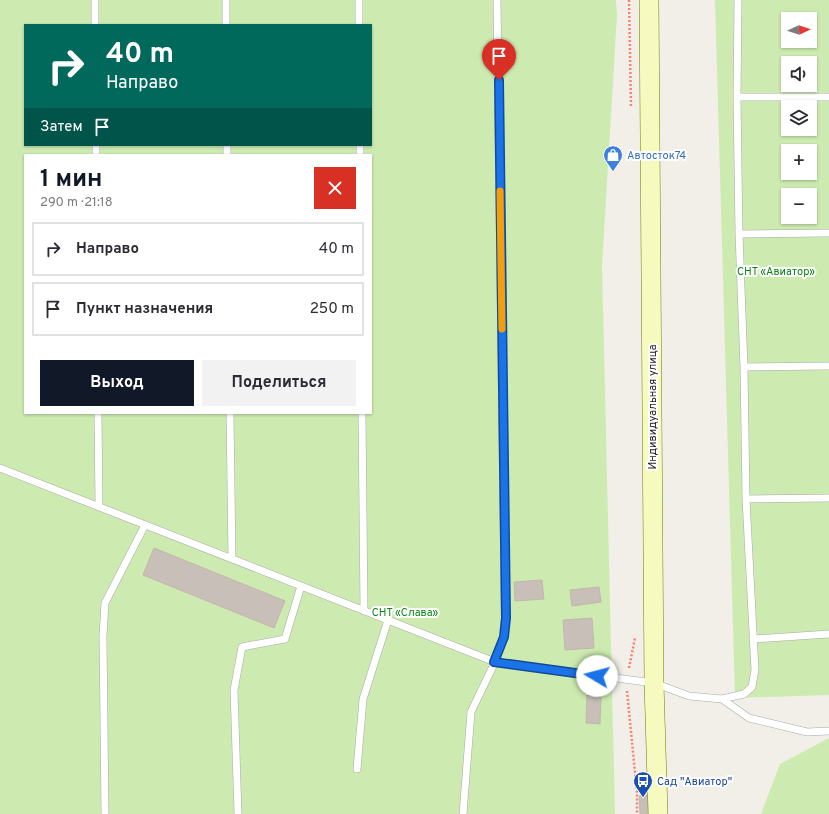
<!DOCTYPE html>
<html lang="ru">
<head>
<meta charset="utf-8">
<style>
  body { margin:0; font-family:Overpass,sans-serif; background:#f2f2f3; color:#2b2b33; height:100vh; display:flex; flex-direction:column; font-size:15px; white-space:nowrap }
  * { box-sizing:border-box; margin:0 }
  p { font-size:13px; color:#7c7c81 }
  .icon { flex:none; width:22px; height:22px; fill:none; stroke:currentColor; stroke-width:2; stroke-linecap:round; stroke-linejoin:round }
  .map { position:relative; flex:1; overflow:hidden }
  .panel { position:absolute; left:24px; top:154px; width:348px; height:260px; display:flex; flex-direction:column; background:#fff; border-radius:0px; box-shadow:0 1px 3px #0004 }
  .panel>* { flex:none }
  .guide { position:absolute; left:24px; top:24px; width:348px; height:122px; border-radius:0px; box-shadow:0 1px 3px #0004; background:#00695c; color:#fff; overflow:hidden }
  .needle { width:26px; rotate:86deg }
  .fabs { position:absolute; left:781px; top:12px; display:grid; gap:8px }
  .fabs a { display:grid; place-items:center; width:36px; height:36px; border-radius:0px; background:#fff; box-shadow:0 1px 3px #0004; font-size:20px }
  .pin { position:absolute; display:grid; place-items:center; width:34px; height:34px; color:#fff; margin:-41px -17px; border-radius:50% 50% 50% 0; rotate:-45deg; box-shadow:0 0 4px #0007 }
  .pin .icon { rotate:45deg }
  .me { position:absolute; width:44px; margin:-22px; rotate:278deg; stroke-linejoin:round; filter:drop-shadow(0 0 3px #0008) }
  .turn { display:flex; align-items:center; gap:14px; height:84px; padding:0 16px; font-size:18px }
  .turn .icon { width:52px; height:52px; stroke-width:2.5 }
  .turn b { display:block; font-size:28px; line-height:34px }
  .then { display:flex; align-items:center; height:38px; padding:0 16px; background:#0003; gap:8px; font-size:15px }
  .round { display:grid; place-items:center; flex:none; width:42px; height:42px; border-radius:0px; background:#f2f2f3 }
  .head { display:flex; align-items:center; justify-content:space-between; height:68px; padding:0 16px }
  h1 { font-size:24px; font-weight:700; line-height:30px; color:#111827 }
  .button { display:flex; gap:8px; margin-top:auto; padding:8px 16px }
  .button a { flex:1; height:46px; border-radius:0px; background:#111827; color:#fff; font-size:16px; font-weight:700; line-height:46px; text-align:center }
  .button a+a { background:#f2f2f3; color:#2b2b33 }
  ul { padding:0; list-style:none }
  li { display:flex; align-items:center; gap:12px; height:54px; margin:0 8px 6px; padding:0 8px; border:2px solid #e1e1e2; border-radius:0px }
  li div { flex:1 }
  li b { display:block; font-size:15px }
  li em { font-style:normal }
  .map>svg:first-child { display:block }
</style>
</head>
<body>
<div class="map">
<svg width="829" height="814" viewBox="0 0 829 814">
  <rect width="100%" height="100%" fill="#f2efe9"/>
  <path fill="#cdebb0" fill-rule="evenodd" d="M0,0h616l1,15 -15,251 13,548h-615zM25,25h346v120h-346zM25,155h346v258h-346z
    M715,0h114v695l-94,3zM788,19h22v22h-22zM788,63h22v22h-22zM788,107h22v22h-22zM788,151h22v22h-22zM788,195h22v22h-22z
    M829,738v76h-68l19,-50z"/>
  <path fill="#c7bfb8" stroke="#c4b6ab" d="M154,548l131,53 -11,27 -131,-53z
    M542,580l2,19 -29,2 -1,-19z
    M599,587l2,15 -29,4 -2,-16z
    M592,618l2,30 -29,2 -2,-30z
    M587,695l14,1 -1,28 -14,-1z
    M648,795v19h-8l-1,-18z"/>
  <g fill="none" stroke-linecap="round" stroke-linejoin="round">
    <g stroke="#a9a9a9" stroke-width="8">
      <path id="service" d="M95,0v25
        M226,0v25
        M359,0v25
        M737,97h92
        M96,145v10
        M227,145v10
        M360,145v10
        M739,234l90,-1
        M744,367l85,-1
        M98,413l1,94
        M230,413l2,146
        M362,413l2,198
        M0,468l495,194 159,21 35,13 33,3 22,-5 8,-7 3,-17 -9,-171 -2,-132 -5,-133 -2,-137 1,-97
        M746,499l83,-1
        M753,639l76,-5
        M722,699l27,19 58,14 22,-1
        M357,769l6,-70 25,-79
        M105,814l-2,-178 2,-33 40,-78
        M238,814l-4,-124 8,-43 43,-8 16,-53
        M463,814l8,-102 24,-50 9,-25 1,-19 -8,-618"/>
    </g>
    <g stroke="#707d05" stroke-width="20">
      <path id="secondary" d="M649,0l5,683 4,131"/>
    </g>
    <path stroke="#fa8072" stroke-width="2.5" stroke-dasharray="2 2" stroke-linecap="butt" d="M629,0l2,107
      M629,668l6,-30
      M627,691l10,102v21"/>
    <use href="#service" stroke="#fff" stroke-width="7"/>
    <use href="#secondary" stroke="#f7fabf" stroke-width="19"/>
  </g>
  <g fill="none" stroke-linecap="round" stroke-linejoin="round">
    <g stroke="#114b97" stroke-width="10">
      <path id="route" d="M499,80l7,538 -2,19 -10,25 103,14"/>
    </g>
    <use href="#route" stroke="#1a73e8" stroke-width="7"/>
    <path stroke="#f59e0b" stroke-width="7" d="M500,191l2,138"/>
  </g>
  <defs>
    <g id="shop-pin" transform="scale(1)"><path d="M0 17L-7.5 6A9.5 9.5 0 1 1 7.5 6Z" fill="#3f7fe0" stroke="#fff"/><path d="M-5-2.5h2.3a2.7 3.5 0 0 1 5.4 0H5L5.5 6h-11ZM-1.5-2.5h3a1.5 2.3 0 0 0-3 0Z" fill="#fff"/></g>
    <g id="bus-pin" transform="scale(1)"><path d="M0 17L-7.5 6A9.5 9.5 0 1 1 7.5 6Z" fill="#1a4fb4" stroke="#fff"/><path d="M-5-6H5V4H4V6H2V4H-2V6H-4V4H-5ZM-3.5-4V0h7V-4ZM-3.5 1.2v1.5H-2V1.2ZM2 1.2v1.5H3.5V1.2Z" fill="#fff"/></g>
  </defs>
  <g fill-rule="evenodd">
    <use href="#shop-pin" x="613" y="155"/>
    <use href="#bus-pin" x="643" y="781"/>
  </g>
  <g text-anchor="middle" stroke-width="4" stroke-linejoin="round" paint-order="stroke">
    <g font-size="11" fill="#366cbe" stroke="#fff" text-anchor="start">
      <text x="627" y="159">Автосток74</text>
    </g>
    <g font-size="11" fill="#0c8416" stroke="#fff">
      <text x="776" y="275">СНТ «Авиатор»</text>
      <text x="405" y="616">СНТ «Слава»</text>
    </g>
    <g font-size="11" fill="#222" stroke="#fff">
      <text transform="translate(652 407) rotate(-90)" y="4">Индивидуальная улица</text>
    </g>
    <g font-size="11" fill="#164399" stroke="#fff" text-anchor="start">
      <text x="657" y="785">Сад "Авиатор"</text>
    </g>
  </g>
</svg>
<div class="fabs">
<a><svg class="needle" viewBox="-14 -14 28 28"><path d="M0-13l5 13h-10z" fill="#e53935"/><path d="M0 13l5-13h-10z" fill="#7c7c81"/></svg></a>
<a><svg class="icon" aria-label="sound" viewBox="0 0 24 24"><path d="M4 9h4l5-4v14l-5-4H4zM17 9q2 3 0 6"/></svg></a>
<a><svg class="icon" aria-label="layers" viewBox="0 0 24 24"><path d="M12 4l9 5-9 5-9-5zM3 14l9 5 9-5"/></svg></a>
<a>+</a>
<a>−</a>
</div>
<div class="pin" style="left:499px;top:80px;background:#d93025"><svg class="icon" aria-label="arrive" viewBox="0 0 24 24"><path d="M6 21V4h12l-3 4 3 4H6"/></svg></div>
<svg class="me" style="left:597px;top:676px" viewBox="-20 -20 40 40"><circle r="19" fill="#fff"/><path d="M0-13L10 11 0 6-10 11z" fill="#1a73e8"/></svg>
<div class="guide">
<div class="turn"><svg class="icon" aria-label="right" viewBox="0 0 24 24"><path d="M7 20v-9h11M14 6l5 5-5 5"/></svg><div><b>40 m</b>Направо</div></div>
<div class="then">Затем<svg class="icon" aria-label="arrive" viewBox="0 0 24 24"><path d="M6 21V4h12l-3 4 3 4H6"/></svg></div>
</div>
<section class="panel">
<div class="head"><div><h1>1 мин</h1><p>290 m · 21:18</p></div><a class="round" style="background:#d93025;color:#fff"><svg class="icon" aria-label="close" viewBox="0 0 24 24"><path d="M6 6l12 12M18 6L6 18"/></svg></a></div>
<ul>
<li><svg class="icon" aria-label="right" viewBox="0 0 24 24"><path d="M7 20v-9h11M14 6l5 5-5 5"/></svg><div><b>Направо</b></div><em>40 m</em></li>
<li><svg class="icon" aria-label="arrive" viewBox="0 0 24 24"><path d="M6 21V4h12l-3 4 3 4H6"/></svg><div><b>Пункт назначения</b></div><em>250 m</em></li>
</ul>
<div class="button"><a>Выход</a><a>Поделиться</a></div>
</section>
</div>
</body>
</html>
